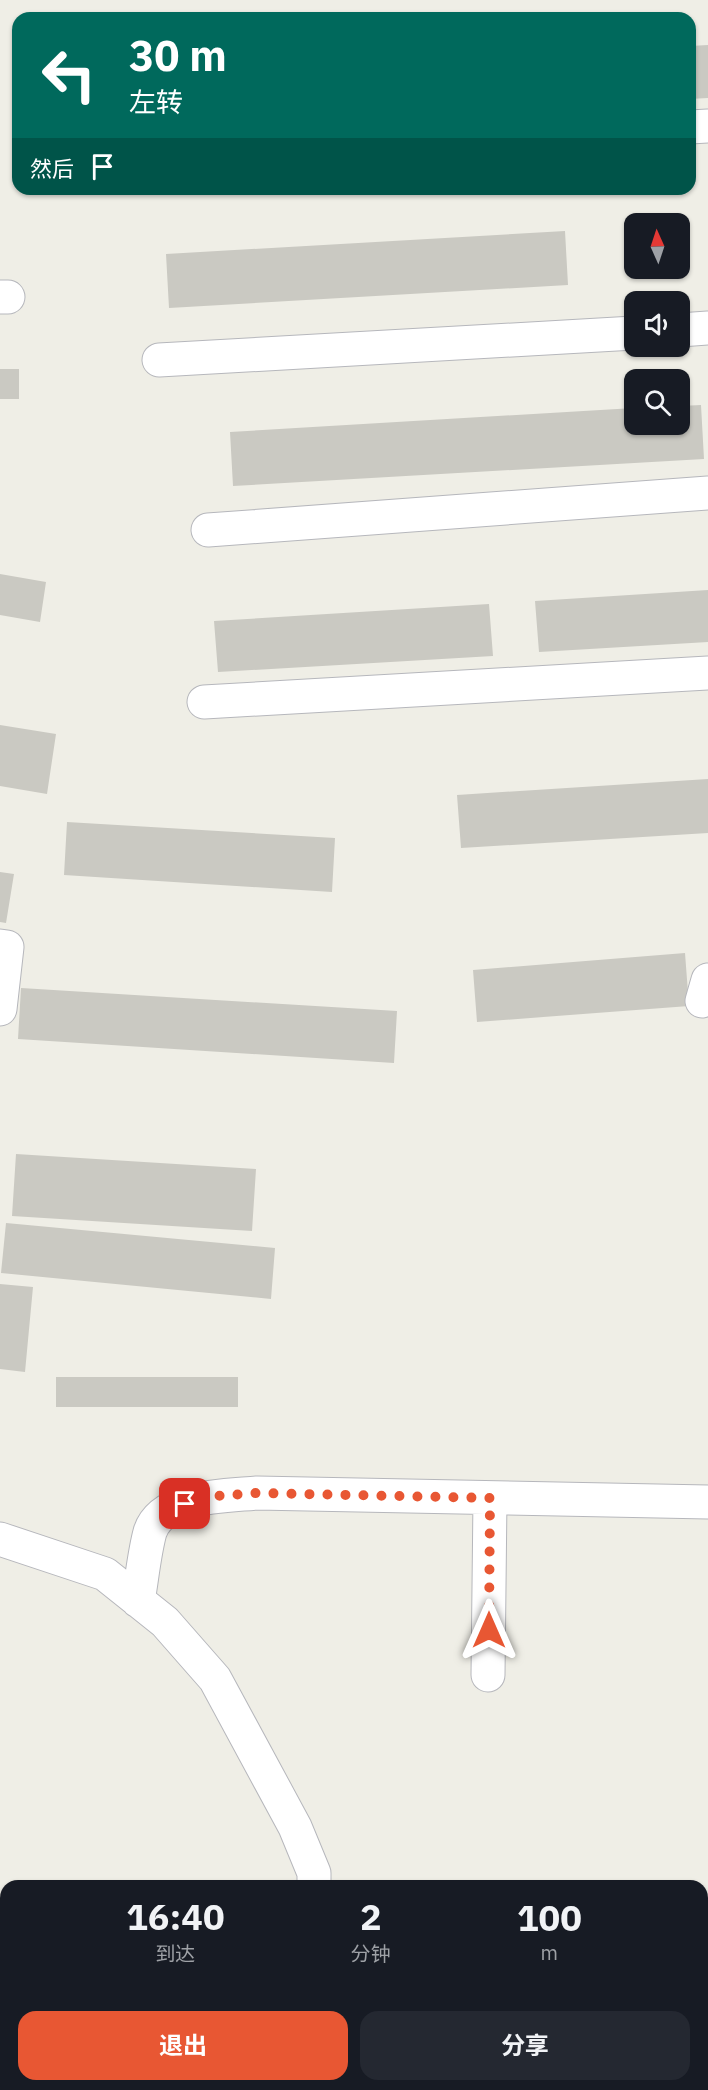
<!DOCTYPE html>
<html lang="zh">
<head>
<meta charset="utf-8">
<style>
  body { margin:0; font-family:"IBM Plex Sans","Noto Sans SC",sans-serif; background:#242831; color:#f1f3f6; height:100vh; display:flex; flex-direction:column; font-size:22px; white-space:nowrap }
  * { box-sizing:border-box; margin:0 }
  p { font-size:20px; color:#9ea1a6 }
  .icon { flex:none; width:33px; height:33px; fill:none; stroke:currentColor; stroke-width:2; stroke-linecap:round; stroke-linejoin:round }
  .map { position:relative; flex:1; overflow:hidden }
  .side { position:absolute; left:0px; top:1880px; width:708px; height:212px; display:flex; flex-direction:column; background:#171b24; border-radius:18px 18px 0 0; box-shadow:0 2px 4px #0004 }
  .side>* { flex:none }
  .guide { position:absolute; left:12px; top:12px; width:684px; height:183px; border-radius:18px; box-shadow:0 2px 4px #0004; background:#00695c; color:#fff; overflow:hidden }
  .needle { width:39px; rotate:357deg }
  .fabs { position:absolute; left:624px; top:213px; display:grid; gap:12px }
  .fabs a { display:grid; place-items:center; width:66px; height:66px; border-radius:12px; background:#171b24; box-shadow:0 2px 4px #0004; font-size:30px }
  .pin { position:absolute; display:grid; place-items:center; width:51px; height:51px; color:#fff; margin:-26px; border-radius:12px; box-shadow:0 3px 9px #0006 }
  .me { position:absolute; width:66px; margin:-33px; rotate:0deg; stroke-linejoin:round; filter:drop-shadow(0 0 4px #0008) }
  .turn { display:flex; align-items:center; gap:21px; height:126px; padding:0 18px; font-size:27px }
  .turn .icon { width:78px; height:78px; stroke-width:2.5 }
  .turn b { display:block; font-size:42px; line-height:51px }
  .then { display:flex; align-items:center; height:57px; padding:0 18px; background:#0003; gap:12px; font-size:22px }
  .eta { display:flex; justify-content:space-evenly; align-items:center; height:102px; text-align:center }
  .eta b { font-size:36px; font-weight:700; line-height:42px }
  .cta { display:flex; gap:12px; margin-top:auto; padding:12px 18px }
  .cta a { flex:1; height:69px; border-radius:18px; background:#e85733; color:#fff; font-size:24px; font-weight:700; line-height:69px; text-align:center }
  .cta a+a { background:#242831; color:#f1f3f6 }
  .map>svg:first-child { display:block }
</style>
</head>
<body>
<div class="map">
<svg width="708" height="2090" viewBox="0 0 708 2090">
  <rect width="100%" height="100%" fill="#efeee6"/>
  <path fill="#cac9c2" d="M708,45v53l-18,1v-53z
    M565,231l3,54 -399,23 -3,-54z
    M0,369h19v30h-19z
    M701,405l3,54 -471,27 -3,-54 404,-24v16h46v-18z
    M0,574l46,8 -6,40 -40,-7z
    M708,590v52l-169,10 -4,-51z
    M489,604l4,52 -275,16 -4,-51z
    M0,725l56,9 -9,60 -47,-8z
    M708,779v54l-247,15 -4,-53z
    M67,822l268,16 -3,54 -268,-17z
    M0,872l14,2 -8,49 -6,-1z
    M685,953l4,53 -212,16 -4,-52z
    M21,988l376,23 -3,52 -376,-24z
    M16,1154l240,15 -4,62 -240,-15z
    M6,1223l269,25 -4,51 -270,-26z
    M0,1284l33,3 -8,85 -25,-3z
    M56,1377h182v30h-182z"/>
  <g fill="none" stroke-linecap="round" stroke-linejoin="round">
    <g stroke="#b6b7bc" stroke-width="35">
      <path id="minor" d="M690,127l18,-1
        M0,297h8
        M680,330l28,-2
        M159,360l475,-27
        M208,530l500,-37
        M204,702l504,-29
        M0,946l7,1 -7,62
        M702,1001l6,-21
        M0,1539l105,35 60,48 50,57 80,148 19,46v13
        M138,1601c4,-22 6,-47 12,-69 12,-37 76,-36 107,-39l451,9
        M488,1675l2,-177
        M313,2090v-5"/>
    </g>
    <use href="#minor" stroke="#fff" stroke-width="33"/>
  </g>
  <g fill="none" stroke-linecap="round" stroke-linejoin="round">
    <path stroke="#e85733" stroke-width="10" stroke-dasharray="0 18" d="M185,1504l17,-7 55,-4 233,5 -1,132"/>
  </g>
</svg>
<div class="fabs">
<a><svg class="needle" viewBox="-14 -14 28 28"><path d="M0-13l5 13h-10z" fill="#e53935"/><path d="M0 13l5-13h-10z" fill="#9ea1a6"/></svg></a>
<a><svg class="icon" aria-label="sound" viewBox="0 0 24 24"><path d="M4 9h4l5-4v14l-5-4H4zM17 9q2 3 0 6"/></svg></a>
<a><svg class="icon" aria-label="search" viewBox="0 0 24 24"><circle cx="10" cy="10" r="6"/><path d="M15 15l6 6"/></svg></a>
</div>
<div class="pin" style="left:185px;top:1504px;background:#d93025"><svg class="icon" aria-label="arrive" viewBox="0 0 24 24"><path d="M6 21V4h12l-3 4 3 4H6"/></svg></div>
<svg class="me" style="left:489px;top:1630px" viewBox="-20 -20 40 40"><path d="M0-17L14 15 0 8-14 15z" fill="#e85733" stroke="#fff" stroke-width="4"/></svg>
<div class="guide">
<div class="turn"><svg class="icon" aria-label="left" viewBox="0 0 24 24"><path d="M17 20v-9H6M10 6l-5 5 5 5"/></svg><div><b>30 m</b>左转</div></div>
<div class="then">然后<svg class="icon" aria-label="arrive" viewBox="0 0 24 24"><path d="M6 21V4h12l-3 4 3 4H6"/></svg></div>
</div>
<section class="side">
<div class="eta">
<div><b>16:40</b><p>到达</p></div>
<div><b>2</b><p>分钟</p></div>
<div><b>100</b><p>m</p></div>
</div>
<div class="cta"><a>退出</a><a>分享</a></div>
</section>
</div>
</body>
</html>
